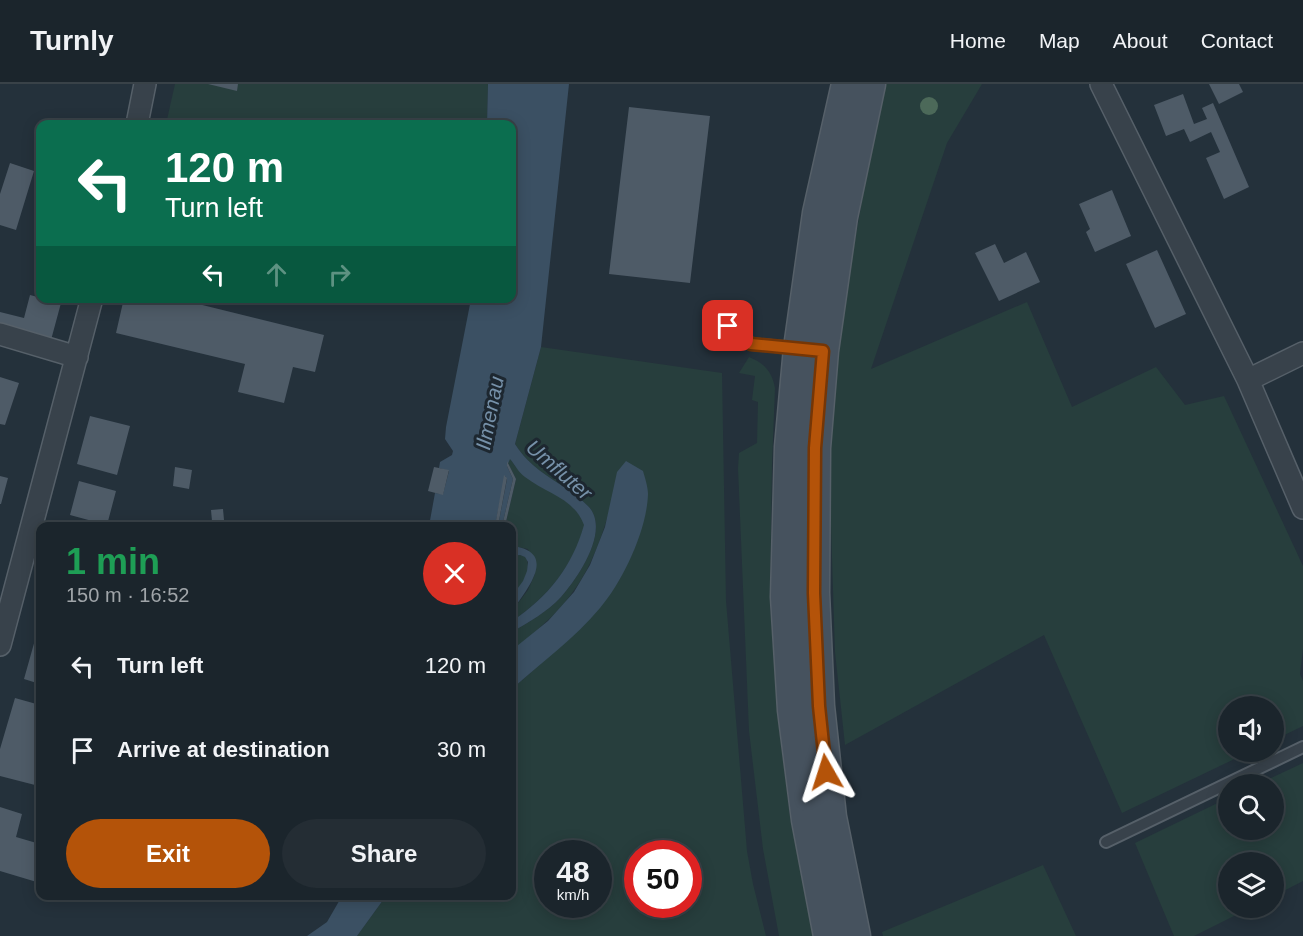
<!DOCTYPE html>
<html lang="en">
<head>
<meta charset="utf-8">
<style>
  body { margin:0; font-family:Arial,sans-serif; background:#242d34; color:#f1f3f6; height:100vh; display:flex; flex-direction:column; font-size:22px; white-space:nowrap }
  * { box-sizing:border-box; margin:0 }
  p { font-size:20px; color:#a0a5a9 }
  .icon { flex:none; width:33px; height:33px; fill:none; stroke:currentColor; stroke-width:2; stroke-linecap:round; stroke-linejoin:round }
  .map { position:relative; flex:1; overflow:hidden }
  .sheet { position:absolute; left:36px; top:438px; width:480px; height:378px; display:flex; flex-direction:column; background:#1b252c; border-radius:12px; box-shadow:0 3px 15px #0003,0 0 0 2px #394248 }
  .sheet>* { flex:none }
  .banner { position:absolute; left:36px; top:36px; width:480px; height:183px; border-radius:12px; box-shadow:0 3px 15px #0003,0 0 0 2px #394248; background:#0b6e4f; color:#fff; overflow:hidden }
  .tools { position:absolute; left:1218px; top:612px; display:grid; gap:12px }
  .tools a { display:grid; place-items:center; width:66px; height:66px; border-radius:50%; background:#1b252c; box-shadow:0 3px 15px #0003,0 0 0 2px #394248; font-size:30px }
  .speed { position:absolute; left:534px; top:756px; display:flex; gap:12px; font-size:30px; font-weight:700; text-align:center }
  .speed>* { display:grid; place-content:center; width:78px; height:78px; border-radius:50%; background:#1b252c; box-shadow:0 3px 15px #0003,0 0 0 2px #394248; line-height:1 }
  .speed small { font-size:15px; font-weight:400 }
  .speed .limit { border:9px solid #d22; background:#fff; color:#111 }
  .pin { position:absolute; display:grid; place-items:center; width:51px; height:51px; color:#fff; margin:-26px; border-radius:12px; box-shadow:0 3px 9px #0006 }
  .me { position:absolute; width:66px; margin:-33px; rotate:354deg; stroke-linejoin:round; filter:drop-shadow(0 0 4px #0008) }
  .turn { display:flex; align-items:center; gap:21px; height:126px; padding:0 30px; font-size:27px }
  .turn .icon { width:78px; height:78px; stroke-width:2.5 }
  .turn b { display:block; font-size:42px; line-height:51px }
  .lanes { display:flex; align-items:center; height:57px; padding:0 30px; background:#0003; justify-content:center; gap:30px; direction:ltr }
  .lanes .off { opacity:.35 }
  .round { display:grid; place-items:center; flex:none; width:63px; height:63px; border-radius:32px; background:#242d34 }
  .summary { display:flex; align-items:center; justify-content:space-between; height:102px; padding:0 30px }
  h1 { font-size:36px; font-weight:800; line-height:45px; color:#1e9e55 }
  .button { display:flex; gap:12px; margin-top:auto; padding:12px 30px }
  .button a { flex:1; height:69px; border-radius:36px; background:#b45309; color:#fff; font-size:24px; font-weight:800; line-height:69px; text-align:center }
  .button a+a { background:#242d34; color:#f1f3f6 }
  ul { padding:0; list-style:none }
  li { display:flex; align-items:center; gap:18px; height:84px; padding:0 30px }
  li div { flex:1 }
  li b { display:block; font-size:22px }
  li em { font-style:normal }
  header { display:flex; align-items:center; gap:36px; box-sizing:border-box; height:84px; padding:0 30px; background:#1b252c; border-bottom:2px solid #394248 }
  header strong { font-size:28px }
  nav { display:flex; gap:33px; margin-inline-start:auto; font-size:21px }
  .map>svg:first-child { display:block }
</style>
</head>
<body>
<header>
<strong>Turnly</strong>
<nav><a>Home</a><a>Map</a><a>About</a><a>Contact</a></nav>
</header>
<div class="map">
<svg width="1303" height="852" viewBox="0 0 1303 852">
  <rect width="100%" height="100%" fill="#24313b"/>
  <path fill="#273e3d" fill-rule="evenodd" d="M175,0h313l-1,40h-321z
    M880,0h102l-35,59 -76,226 156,-67 45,105 84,-40 29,38 39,-9 79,170v83l-3,25 3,7v45l-29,14v-34h-46v46h21l-127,61 -78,-178 -199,110 -10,-93 -6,-189 11,-138 23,-130 -3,-18z
    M541,263l181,26 4,228 21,250 6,33 13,52h-409l29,-40h126v-207l59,-52 47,-55 15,-30 12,-37 -33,-14c-15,55 -31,92 -75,129 -8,7 -16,15 -25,20v-18c17,-10 35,-20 49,-35 17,-19 49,-66 28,-90 -16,-17 -39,-27 -56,-42 -7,-6 -13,-13 -18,-21zM548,770h50v50h-50zM638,770h50v50h-50z
    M749,273c15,6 23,14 26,31l-3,76 -2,141 9,121 11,90 23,120h-34l-16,-87 -14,-118 -11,-263 1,-15 18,-10 1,-41 -6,-2 3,-24 -16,-3z
    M510,374l5,8c23,16 60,34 70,59 -13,42 -37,72 -73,96v-10l16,-21 7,-16 -7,-25 -16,-3v-20h-7l11,-47 -9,-18z
    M520,471l6,2c6,15 -4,29 -14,39v-40z
    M1303,679v118l-29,15v-34h-46v46h22l-56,28h-20l-39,-93 93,-45v32h46v-46h-16z
    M1043,781l33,71h-193l-1,-4z"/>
  <path fill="#3b5063" d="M488,0h81l-28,263 -26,97c5,8 11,15 18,21 17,15 40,25 56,42 21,24 -11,71 -28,90 -14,15 -32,25 -49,35v-11c36,-24 60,-54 72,-96 -10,-27 -37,-31 -59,-48 -6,-4 -10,-12 -15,-18l-3,7 6,13 -11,47h-4l9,-47 -2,-3 -10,50h-66l6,-33 8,1 6,-23 -10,-3 1,-6 12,-7 1,-4 -8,-12 1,-12 25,-128 41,-1v-174h-25z
    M626,377l17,10c2,7 5,16 5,23 -1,36 -25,87 -48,114 -25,30 -59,55 -88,81v-39l36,-29 26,-29 16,-27 15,-38 12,-55z
    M512,462c47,6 15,43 0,65v-15l11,-15 4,-10 1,-9 -3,-5 -5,-2 -8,1z
    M342,812h44l-29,40h-50l20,-14z"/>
  <path fill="#4e5b67" d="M208,0h30l-1,7z
    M1209,0h30l4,8 -24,12z
    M1183,10l11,30 13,-5 -5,-11 11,-5 36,84 -25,12 -18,-41 14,-6 -9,-20 -21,10 -6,-13 -18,7 -12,-31z
    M629,23l81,9 -20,167 -81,-9z
    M10,79l24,8 -18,59 -16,-5v-31z
    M1112,106l19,46 -36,16 -9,-20 4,-3 -11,-25z
    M995,160l9,19 22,-11 14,30 -41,19 -24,-48z
    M1157,166l29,64 -31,14 -29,-64z
    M30,211l31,8 -10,37 -51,-14v-14l24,6z
    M124,214h50l150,37 -9,37 -22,-5 -9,36 -46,-11 7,-28 -129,-31z
    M0,293l19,6 -14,42 -5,-1z
    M90,332l40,10 -13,49 -40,-11z
    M507,377l9,18 -11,47h-3l11,-47 -6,-13z
    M175,383l17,3 -3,19 -16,-3z
    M434,383l15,3 -6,25 -15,-4z
    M504,391l3,3 -9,48h-3z
    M0,392l8,2 -7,26h-1z
    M79,397l37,10 -9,34 -37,-10z
    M223,425l1,11 -12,1 -1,-11z
    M40,538v62l-16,-5z
    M15,614l25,7v60l-5,20 -35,-9v-27z
    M0,723l22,7 -6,23 24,7v39l-40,-12z"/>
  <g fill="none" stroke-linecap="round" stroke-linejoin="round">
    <g stroke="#566069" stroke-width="14">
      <path id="service" d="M728,242l23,18 45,4
        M1106,758l197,-95"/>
    </g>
    <g stroke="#566069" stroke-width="24">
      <path id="minor" d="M1101,0l147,296 55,128
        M137,40l8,-40
        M0,250l77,23
        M1248,296l55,-27
        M0,561l92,-347"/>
    </g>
    <g stroke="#566069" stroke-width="33">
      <path id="secondary" d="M829,852l-22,-116 -14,-110 -7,-113 4,-150 9,-99 19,-135 29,-129
        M855,852l-24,-119 -12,-111 -5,-113 1,-145 8,-97 19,-134 28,-133"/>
    </g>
    <use href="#service" stroke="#38424b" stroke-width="10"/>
    <use href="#minor" stroke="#38424b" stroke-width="21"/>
    <use href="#secondary" stroke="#46525e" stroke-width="30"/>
  </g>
  <circle fill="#4c6959" cx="929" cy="22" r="9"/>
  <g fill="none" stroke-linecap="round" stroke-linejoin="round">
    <g stroke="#753606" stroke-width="15">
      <path id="route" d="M728,242l23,18 72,7 -8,97 -1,145 5,113 7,66"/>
    </g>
    <use href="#route" stroke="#b45309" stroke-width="10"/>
  </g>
  <g text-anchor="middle" stroke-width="6" stroke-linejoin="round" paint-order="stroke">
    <g font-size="21" font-style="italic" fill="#7691a9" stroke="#1d2730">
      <text transform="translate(490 329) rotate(-79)" y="7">Ilmenau</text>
      <text transform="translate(559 386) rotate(41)" y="7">Umfluter</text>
    </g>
  </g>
</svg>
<div class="tools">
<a><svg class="icon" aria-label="sound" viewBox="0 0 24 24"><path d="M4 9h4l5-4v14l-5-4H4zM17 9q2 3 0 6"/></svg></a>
<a><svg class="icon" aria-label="search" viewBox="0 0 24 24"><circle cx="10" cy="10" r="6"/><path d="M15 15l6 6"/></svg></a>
<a><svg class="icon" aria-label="layers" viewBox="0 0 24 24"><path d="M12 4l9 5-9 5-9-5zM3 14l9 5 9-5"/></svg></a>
</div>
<div class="speed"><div>48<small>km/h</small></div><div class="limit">50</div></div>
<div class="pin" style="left:728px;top:242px;background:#d93025"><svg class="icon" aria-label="arrive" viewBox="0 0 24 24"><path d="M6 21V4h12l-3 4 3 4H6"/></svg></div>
<svg class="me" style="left:826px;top:688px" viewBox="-20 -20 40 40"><path d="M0-17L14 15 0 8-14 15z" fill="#b45309" stroke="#fff" stroke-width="4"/></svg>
<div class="banner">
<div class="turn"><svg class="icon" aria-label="left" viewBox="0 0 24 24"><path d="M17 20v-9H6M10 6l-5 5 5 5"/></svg><div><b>120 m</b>Turn left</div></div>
<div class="lanes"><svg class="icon" aria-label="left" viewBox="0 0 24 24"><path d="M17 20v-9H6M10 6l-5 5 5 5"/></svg><svg class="icon off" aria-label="ahead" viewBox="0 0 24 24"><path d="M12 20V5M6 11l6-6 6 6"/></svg><svg class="icon off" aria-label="right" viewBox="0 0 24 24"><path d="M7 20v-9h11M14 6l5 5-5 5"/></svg></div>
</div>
<section class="sheet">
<div class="summary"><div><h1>1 min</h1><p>150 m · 16:52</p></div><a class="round" style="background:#d93025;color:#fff"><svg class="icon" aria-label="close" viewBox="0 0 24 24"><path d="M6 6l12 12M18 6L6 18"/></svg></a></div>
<ul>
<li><svg class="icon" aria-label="left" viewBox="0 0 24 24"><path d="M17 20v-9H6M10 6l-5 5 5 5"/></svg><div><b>Turn left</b></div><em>120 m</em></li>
<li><svg class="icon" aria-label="arrive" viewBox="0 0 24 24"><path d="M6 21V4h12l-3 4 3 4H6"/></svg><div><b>Arrive at destination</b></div><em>30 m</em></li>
</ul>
<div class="button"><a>Exit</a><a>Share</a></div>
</section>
</div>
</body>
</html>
